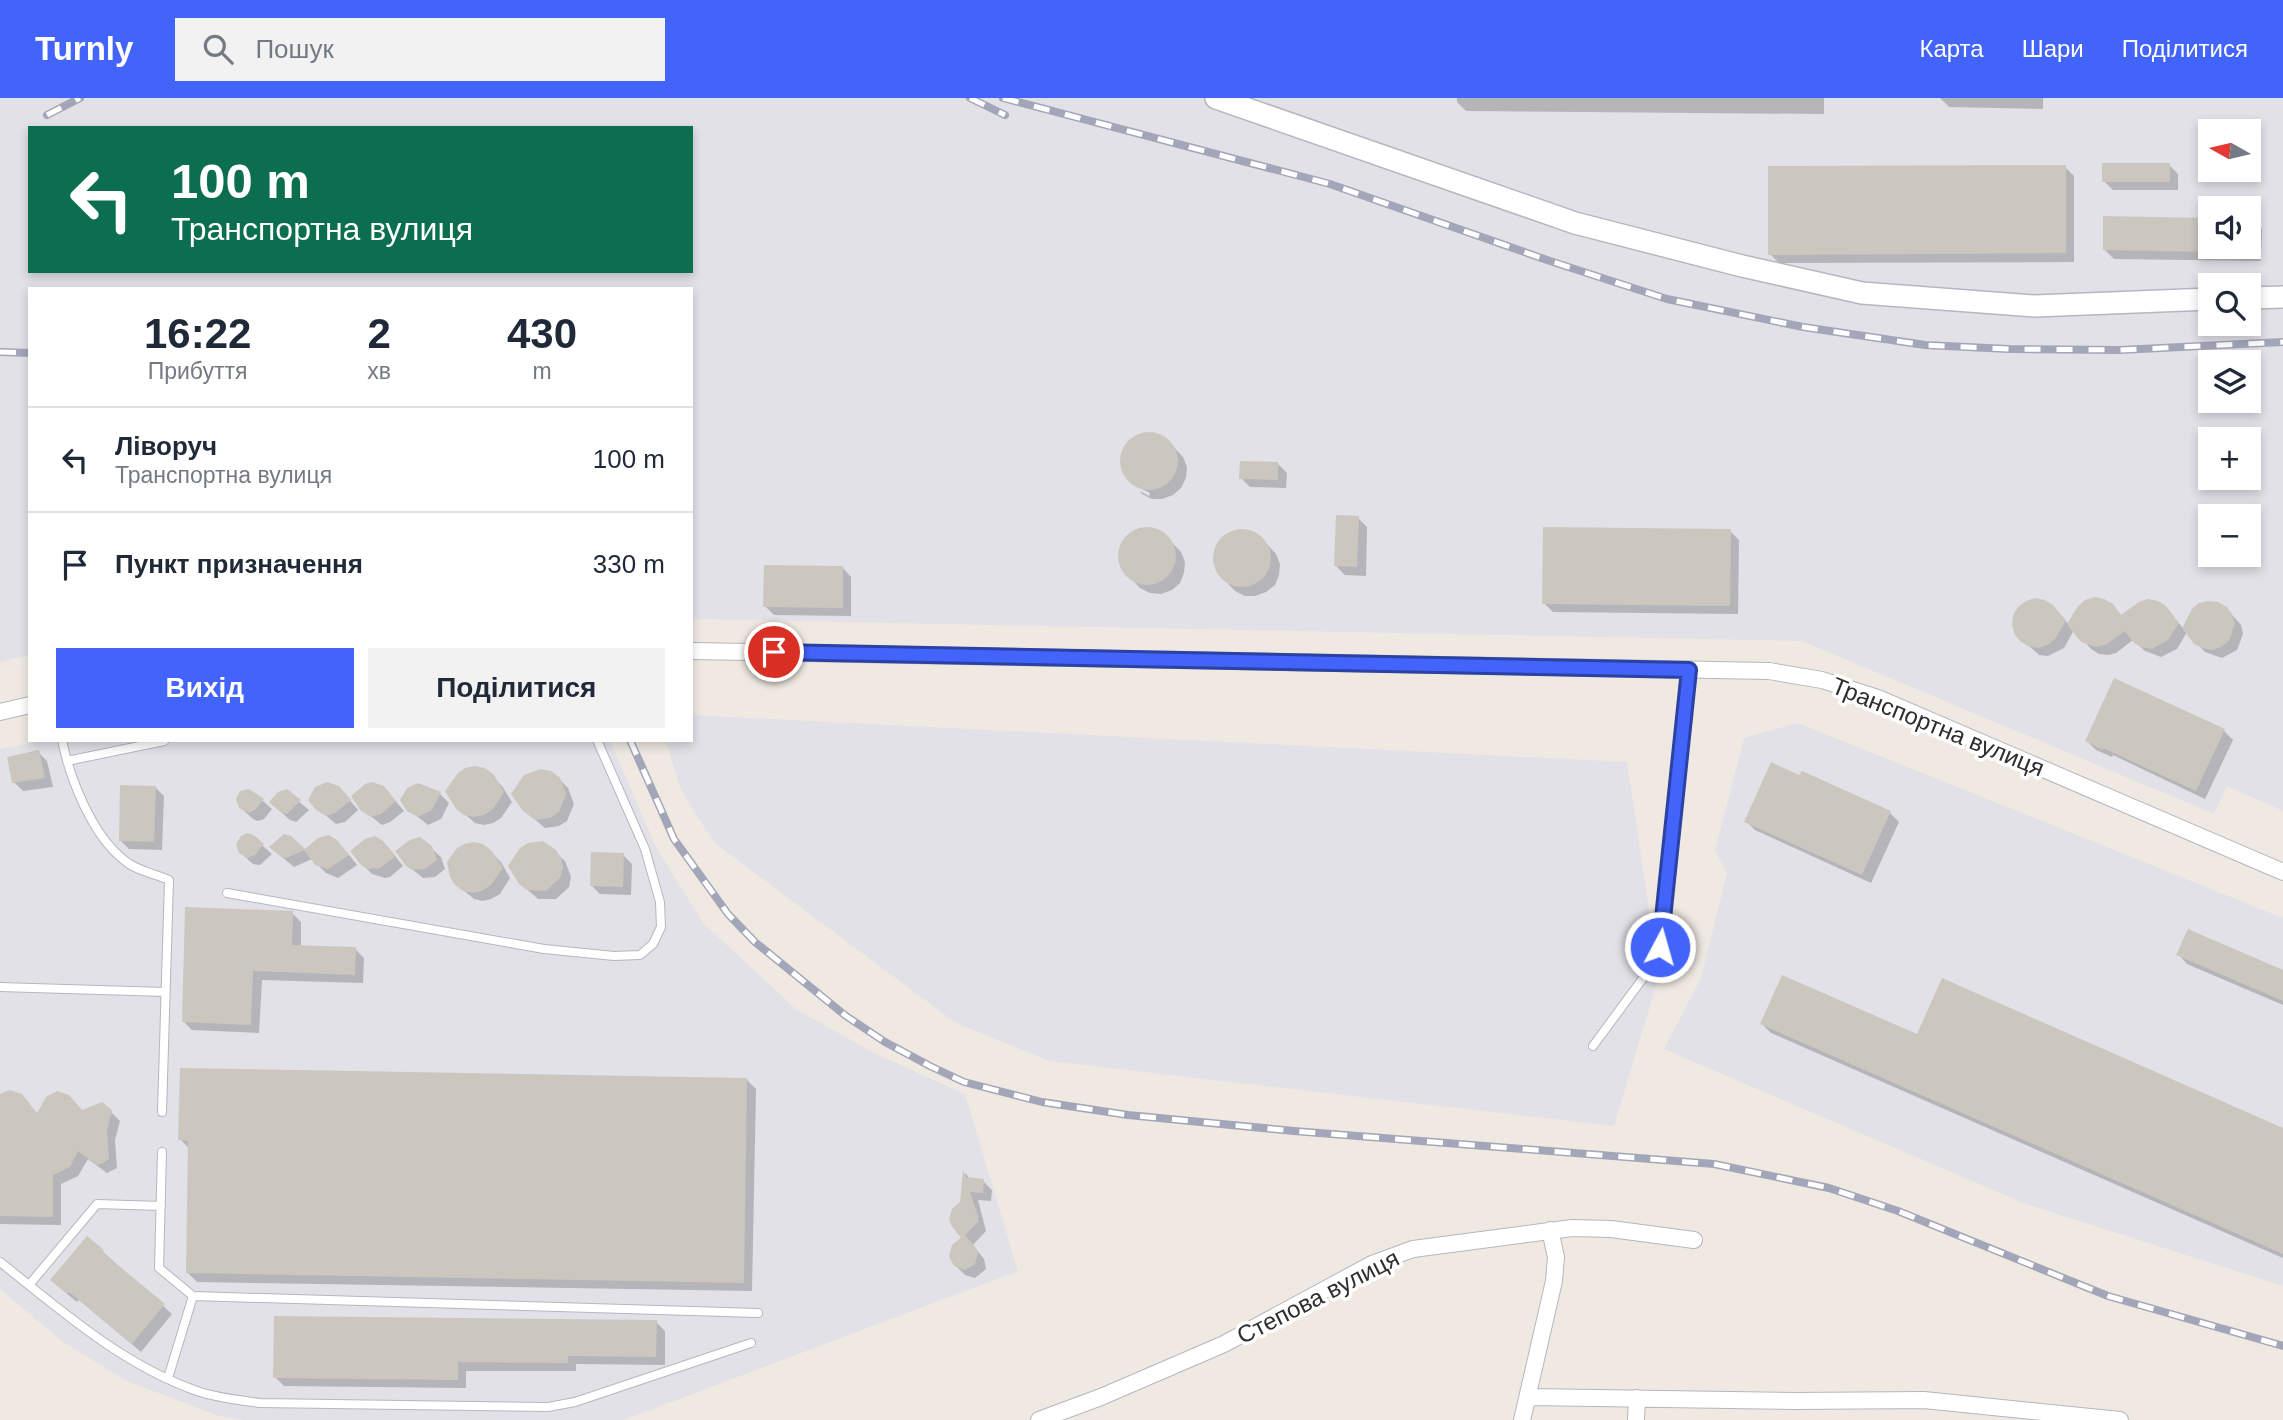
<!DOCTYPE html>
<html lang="uk">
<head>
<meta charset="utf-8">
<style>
  body { margin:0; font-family:Helvetica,sans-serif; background:#f2f2f3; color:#1f2937; height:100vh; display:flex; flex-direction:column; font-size:26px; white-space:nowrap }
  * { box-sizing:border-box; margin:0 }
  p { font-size:23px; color:#747a83 }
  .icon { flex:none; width:38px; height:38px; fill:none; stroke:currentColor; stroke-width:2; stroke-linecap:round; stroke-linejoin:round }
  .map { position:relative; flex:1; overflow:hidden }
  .details { position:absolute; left:28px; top:189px; width:665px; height:455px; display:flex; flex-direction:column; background:#fff; border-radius:0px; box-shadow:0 4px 10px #0003 }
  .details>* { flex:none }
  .guide { position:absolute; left:28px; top:28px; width:665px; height:147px; border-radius:0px; box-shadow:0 4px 10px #0003; background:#0b6e4f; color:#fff; overflow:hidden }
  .needle { width:46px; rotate:278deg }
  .buttons { position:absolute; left:2198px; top:21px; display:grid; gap:14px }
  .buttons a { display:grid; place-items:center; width:63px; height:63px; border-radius:0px; background:#fff; box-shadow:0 4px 10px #0003; font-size:35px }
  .pin { position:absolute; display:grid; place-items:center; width:60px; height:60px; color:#fff; margin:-30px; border:4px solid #fff; border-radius:50%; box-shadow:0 2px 7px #0007 }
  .me { position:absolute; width:77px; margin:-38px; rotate:6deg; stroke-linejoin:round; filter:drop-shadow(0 0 5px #0008) }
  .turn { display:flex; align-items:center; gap:24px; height:147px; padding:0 28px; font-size:32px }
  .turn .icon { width:91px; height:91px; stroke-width:2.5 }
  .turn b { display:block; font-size:49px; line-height:60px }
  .eta { display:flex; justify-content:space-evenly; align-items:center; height:119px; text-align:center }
  .eta b { font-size:42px; font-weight:700; line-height:49px }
  .cta { display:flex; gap:14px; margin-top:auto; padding:14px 28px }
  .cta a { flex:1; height:80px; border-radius:0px; background:#4264fb; color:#fff; font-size:28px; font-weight:700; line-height:80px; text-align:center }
  .cta a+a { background:#f2f2f3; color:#1f2937 }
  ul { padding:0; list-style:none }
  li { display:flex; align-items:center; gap:21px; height:105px; padding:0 28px; border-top:2px solid #e0e1e3 }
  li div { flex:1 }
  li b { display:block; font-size:26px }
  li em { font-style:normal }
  header { display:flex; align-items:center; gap:42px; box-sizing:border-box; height:98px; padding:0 35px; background:#4264fb; color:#fff }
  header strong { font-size:33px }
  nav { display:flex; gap:38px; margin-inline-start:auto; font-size:24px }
  .search { width:490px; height:63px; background:#f2f2f3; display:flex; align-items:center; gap:18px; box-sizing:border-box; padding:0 24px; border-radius:0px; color:#747a83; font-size:26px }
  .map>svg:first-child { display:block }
</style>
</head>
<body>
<header>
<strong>Turnly</strong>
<div class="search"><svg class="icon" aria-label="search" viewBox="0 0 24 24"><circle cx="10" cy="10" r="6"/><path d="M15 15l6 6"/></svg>Пошук</div>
<nav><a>Карта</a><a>Шари</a><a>Поділитися</a></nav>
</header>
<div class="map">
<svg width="2283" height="1322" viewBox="0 0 2283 1322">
  <rect width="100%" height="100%" fill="#efe9e1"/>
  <path fill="#e3e1e8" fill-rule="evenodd" d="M0,0h2283v713l-56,-25 -13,28 -412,-173 -1111,-22v-330h-661v366l-30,7zM30,30h661v143h-661zM2210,33h39v39h-39zM2210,110h39v39h-39zM2210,187h39v39h-39zM2210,264h39v39h-39zM2210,341h39v39h-39zM2210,418h39v39h-39z
    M691,617l936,47 32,214 -45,150 -565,-65 -93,-38 -240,-179 -21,-30 -16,-29 -11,-38 -6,-7h29z
    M1798,625l485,195v368l-257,-82 -362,-155 37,-71 26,-105 -12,-22 29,-113z
    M44,642h566l46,107 47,76 94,87 83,46 85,38 53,177 -394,149h-380l-25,-4 -92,-35 -64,-39 -63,-53v-540z"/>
  <path fill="#0003" d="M1457,0h367v16l-358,-3 -9,-9z
    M1940,0h103v11l-94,-2z
    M2169,67l9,9v16h-65l-9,-9z
    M2065,69l9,9v86l-295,1 -9,-9z
    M2105,120l105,2v27h39v-27h4l9,9 -1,32 -147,-2 -9,-9z
    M1146,335l10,1 9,4 18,19 4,10 -1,11 -5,10 -8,7 -11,4h-10l-10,-5 -2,-3 9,5 1,-3 -18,-9 -7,-8 -4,-11 1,-11 5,-10 8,-7z
    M1278,366l9,9 -1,15 -36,-1 -9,-9z
    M1358,420l9,9 -1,49 -21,-1 -9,-9z
    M1144,430l19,5 18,19 4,10 -1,11 -4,10 -8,7 -11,4 -11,-1 -10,-5 -17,-18 -4,-11 1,-10 5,-10 8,-7z
    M1239,432l10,1 9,4 18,19 4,10 -1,11 -4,10 -9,7 -11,4h-10l-10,-5 -17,-18 -4,-11 1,-11 5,-10 8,-7z
    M1730,433l9,9 -1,74 -185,-2 -9,-9z
    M843,470l8,9v39l-77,-1 -9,-9z
    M2111,507l11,11 43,-9 18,21 43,-20 15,17 2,9 -6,16 -15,8 -17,-6 -18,-20 -10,17 -16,8 -16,-6 -12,-11 -17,13 -8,2 -9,-1 -8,-5 -17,-19 -10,18 -16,8 -9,-1 -13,-12 36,-27 7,9z
    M2224,633l9,9 -28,59 -92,-44 -1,2 -16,-7 -9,-9z
    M38,654l9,9 6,26 -30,4 -9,-9z
    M492,678l10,10 10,16 -11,16 -8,5 -9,2 -9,-2 -17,-15z
    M559,681l9,9 6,16 -7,17 -8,5 -14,2 -21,-18z
    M418,686l22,10 9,9 -8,16 -13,6 -19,-15z
    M155,689l9,9 -2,54 -33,-1 -9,-9z
    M286,693l23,19 -13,12 -6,-2 -10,-9z
    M253,694l19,17 -8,10 -6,2 -5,-2 -10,-9z
    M347,699l11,13 -13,12 -9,2 -18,-15z
    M393,700l11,13 -14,11 -8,3 -19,-15z
    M1890,715l9,9 -28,61 -116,-53 -9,-9z
    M285,738l20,15h41l11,14 -19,13 -12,-5 -14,-14 -18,8 -23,-19z
    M253,739l19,17 -12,11 -7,-1 -10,-9z
    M431,750l10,9 4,12 -10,8 -12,1 -16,-13z
    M392,754l11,14 -13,11 -5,1 -13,-4 -10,-10z
    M491,754l10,10 9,16 -10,16 -9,5 -8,2 -9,-2 -18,-15z
    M555,754l10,9 6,16 -2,10 -13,12h-18l-18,-16z
    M623,757l9,9 -1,31 -31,-1 -9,-9z
    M292,815l9,9v25l54,2 9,9 -1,25 -101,-3 -3,53 -67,-3 -9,-9z
    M2179,857l104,17v33l-96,-41z
    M1762,926l156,13 365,93v128l-512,-225z
    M747,982l9,9 -4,202 -555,-9 -9,-9 2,-124 -10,-10z
    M0,999l38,17 73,-2 9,9 -5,19 2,28 -10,5 -19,-14 -10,17 -17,8v41l-61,-1z
    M965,1075l6,7 12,1 9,9 -1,11 -13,-1 8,31 -13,14 11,14 2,10 -11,9 -10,-3 -13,-13 12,-24 -2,-35z
    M102,1153l70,63 -31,38 -62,-52 -2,2 -16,-13z
    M656,1224l9,9v34l-89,-1v7h-110v17l-182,-2 -9,-9z"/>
  <path fill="#cbc7bf" d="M2102,65h68v19h-68z
    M2066,67v88l-298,2v-89z
    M2103,118l107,2v34l-107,-2z
    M1120 363a29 29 0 1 1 58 0a29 29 0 1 1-58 0Z
    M1240,363l38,1v18l-39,-1z
    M1336,417l23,1 -2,51 -23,-1z
    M1118 458a29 29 0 1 1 58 0a29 29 0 1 1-58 0Z
    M1543,429l188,2 -1,77 -188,-2z
    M1213 460a29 29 0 1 1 58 0a29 29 0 1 1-58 0Z
    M764,467l79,1v42l-80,-1z
    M2095,499l9,2 9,5 8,11 18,-13 9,-3 10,2 8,5 13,17 -11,17 -16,9 -11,-2 -7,-4 -9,-12 -18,13 -9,3 -10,-2 -8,-4 -13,-17 11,-18 7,-6z
    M2035,500l10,2 8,5 13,16 -11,18 -7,6 -10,3 -10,-2 -7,-4 -6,-7 -3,-10 1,-10 5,-8 8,-6z
    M2209,503l9,1 9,5 5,7 3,10 -6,17 -8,6 -9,3 -10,-2 -8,-4 -12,-16 10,-19 7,-6z
    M2114,580l111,51 -29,62 -93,-43v2l-18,-9z
    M39,652l6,28 -33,5 -5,-26z
    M1771,664l28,13 3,-4 89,40 -29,64 -118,-53z
    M475,668l10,2 9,7 10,17 -11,17 -9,6 -10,2 -10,-2 -8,-6 -11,-18 13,-18 7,-5z
    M541,671l10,2 9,7 6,16 -7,18 -9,6 -15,2 -12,-9 -12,-17 13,-19z
    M327,684l12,4 12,14 -16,13 -9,3 -10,-6 -8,-10 7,-13z
    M372,684l12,4 12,15 -15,13 -10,3 -10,-6 -10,-15 14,-12z
    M418,685l23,9 -9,18 -14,7 -11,-6 -7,-11 7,-12z
    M120,687l36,1 -2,56 -35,-1z
    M249,691l15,10 -9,11 -6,3 -10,-5 -3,-9 4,-8z
    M287,691l14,11 -14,14 -7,-2 -11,-10 9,-10z
    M247,735l7,2 10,9 -9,11 -8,3 -8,-5 -3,-9 5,-8z
    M284,736l7,2 14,13 13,-11 11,-3 8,5 12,15 -21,14 -13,-4 -11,-15 -20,9 -15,-12z
    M375,738l8,5 13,15 -16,12 -12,1 -7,-4 -11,-14 15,-12z
    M420,739l12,9 5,14 -12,9 -13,1 -6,-4 -11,-15 15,-11z
    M543,743l13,9 5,8 2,9 -3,11 -14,13 -19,-1 -8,-6 -11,-18 12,-18 8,-5z
    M474,744l9,2 9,7 11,17 -12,17 -9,6 -9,2 -10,-2 -8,-6 -5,-8 -3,-15 9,-13 8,-5z
    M591,754l33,1 -1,34 -33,-1z
    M185,809l108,4 -1,34 64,2 -1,28 -102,-4 -2,54 -69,-3z
    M2188,831l95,41v31l-107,-46z
    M1782,877l135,59 25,-56 341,150v126l-523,-230z
    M180,970l567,10 -3,205 -558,-10 2,-132 -10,-1z
    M10,992l12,4 15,19 9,-16 11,-6 12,4 13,15 20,-8 10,8 -5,20 2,29 -8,5 -4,1 -19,-14 -8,16 -17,8v42l-53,-1v-122z
    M963,1072l3,7 18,2 -1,14 -13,-1 8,24v6l-13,13 11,13 2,5 -3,11 -10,6 -11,-4 -5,-10 3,-11 9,-7 -10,-13 -2,-6 3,-10 8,-7z
    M87,1138l17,14 -2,2 63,52 -33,40 -63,-52 -2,2 -17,-14z
    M274,1218l383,4 -1,37 -88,-1v7l-110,-1v18l-185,-2z"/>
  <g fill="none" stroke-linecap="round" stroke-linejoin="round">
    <g stroke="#b4b7c1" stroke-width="10">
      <path id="service" d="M62,642c8,39 30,95 62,120 11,10 31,14 45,20l-7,232
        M67,663l97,-20
        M227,795l317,56 70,7 26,-1 13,-11 8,-17 -1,-25 -15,-53 -48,-109
        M0,889l165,5
        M1593,948l59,-80 8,-19 29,-278
        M162,1054l-3,116 34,28 565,17
        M0,1164c62,49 121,102 197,129 20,7 42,9 63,12l288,4 27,-5 176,-59
        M29,1187l68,-81 64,2
        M168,1280l25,-82"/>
    </g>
    <g stroke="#b4b7c1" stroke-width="18">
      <path id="minor" d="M691,553l1078,20 53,9 56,18 405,174
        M0,614l30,-7
        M1528,1299l267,4 129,-1 196,20
        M1039,1322l62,-23 123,-53 148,-80 41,-15 159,-21 39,1 83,11
        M1522,1322l32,-139 2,-24 -6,-27
        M1636,1322l1,-22"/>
    </g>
    <g stroke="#b4b7c1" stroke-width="24">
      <path id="tertiary" d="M1216,0l359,125 167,43 120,27 173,13 175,-7
        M2249,200l34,-1"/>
    </g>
    <use href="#service" stroke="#fff" stroke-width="8"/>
    <use href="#minor" stroke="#fff" stroke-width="16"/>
    <use href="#tertiary" stroke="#fff" stroke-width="21"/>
    <g stroke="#a3a6b8" stroke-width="8">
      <path id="rail" d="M970,0l35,17
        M1003,0l327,86 220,77 117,38 136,28 122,18 84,4 111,1 163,-8
        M47,17l33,-17
        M0,254l30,1
        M630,642l44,99 54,75 27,28 91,74 39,26 45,24 34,16 78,20 86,13 166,16 420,33 115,24 69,23 210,85 175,50"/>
    </g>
    <use href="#rail" stroke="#fff" stroke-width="5" stroke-dasharray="16" stroke-linecap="butt"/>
  </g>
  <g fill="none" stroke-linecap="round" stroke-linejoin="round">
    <g stroke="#2b41a3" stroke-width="18">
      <path id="route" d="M774,554l915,18 -29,277"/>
    </g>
    <use href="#route" stroke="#4264fb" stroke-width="12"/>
  </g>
  <g text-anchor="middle" stroke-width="7" stroke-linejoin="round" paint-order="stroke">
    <g font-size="24" fill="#2e2e2e" stroke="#fff">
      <text transform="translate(1938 629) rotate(22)" y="8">Транспортна вулиця</text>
      <text transform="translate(1318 1199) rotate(-27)" y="8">Степова вулиця</text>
    </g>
  </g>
</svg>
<div class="buttons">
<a><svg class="needle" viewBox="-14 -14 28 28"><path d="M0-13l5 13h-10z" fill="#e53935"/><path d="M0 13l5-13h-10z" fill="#747a83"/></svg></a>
<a><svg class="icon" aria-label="sound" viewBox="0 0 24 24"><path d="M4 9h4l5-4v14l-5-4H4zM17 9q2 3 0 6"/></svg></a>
<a><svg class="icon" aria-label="search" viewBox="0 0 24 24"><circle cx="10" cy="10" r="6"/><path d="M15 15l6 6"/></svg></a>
<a><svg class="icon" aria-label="layers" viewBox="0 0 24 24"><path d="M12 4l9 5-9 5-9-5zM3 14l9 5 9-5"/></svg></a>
<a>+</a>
<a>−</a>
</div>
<div class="pin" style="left:774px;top:554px;background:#d93025"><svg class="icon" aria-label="arrive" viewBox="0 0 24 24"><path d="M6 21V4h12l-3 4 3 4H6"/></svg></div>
<svg class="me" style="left:1660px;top:849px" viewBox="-20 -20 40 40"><circle r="17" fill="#4264fb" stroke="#fff" stroke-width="3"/><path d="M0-11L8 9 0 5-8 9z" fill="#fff"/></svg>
<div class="guide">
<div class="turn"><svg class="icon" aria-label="left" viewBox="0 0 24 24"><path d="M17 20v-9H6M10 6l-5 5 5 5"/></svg><div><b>100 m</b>Транспортна вулиця</div></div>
</div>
<section class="details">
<div class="eta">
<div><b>16:22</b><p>Прибуття</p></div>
<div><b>2</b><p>хв</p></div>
<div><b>430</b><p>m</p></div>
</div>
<ul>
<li><svg class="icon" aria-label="left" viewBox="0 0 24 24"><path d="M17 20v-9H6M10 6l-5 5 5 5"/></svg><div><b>Ліворуч</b><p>Транспортна вулиця</p></div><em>100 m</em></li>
<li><svg class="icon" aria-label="arrive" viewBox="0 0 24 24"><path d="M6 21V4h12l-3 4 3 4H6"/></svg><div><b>Пункт призначення</b></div><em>330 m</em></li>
</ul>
<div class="cta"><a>Вихід</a><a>Поділитися</a></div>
</section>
</div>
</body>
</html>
